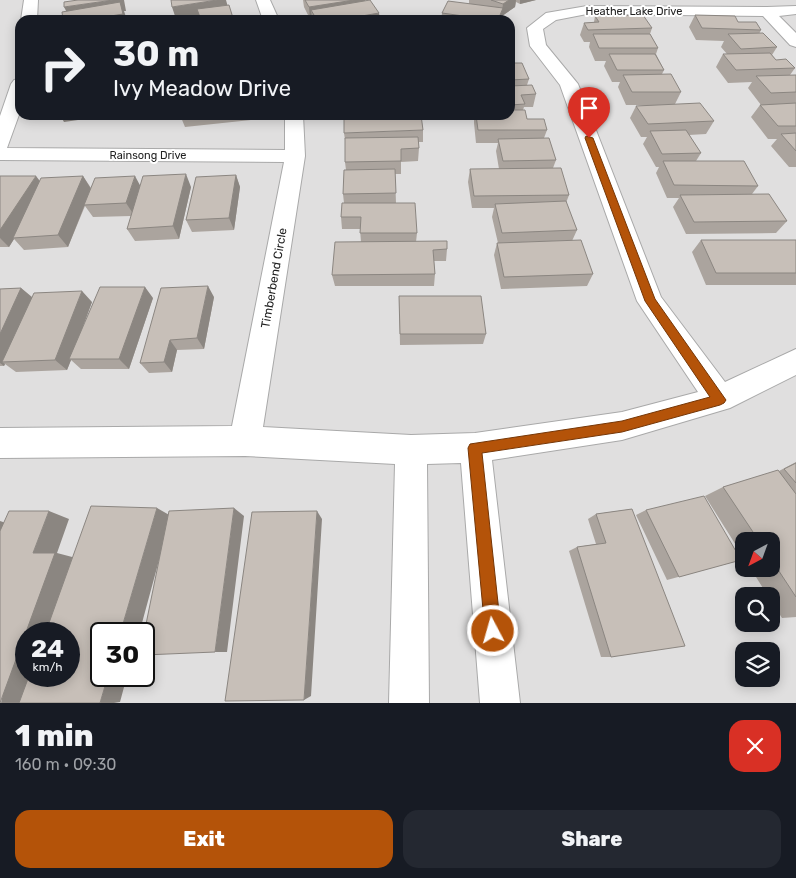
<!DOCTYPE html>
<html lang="en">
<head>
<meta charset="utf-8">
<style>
  body { margin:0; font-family:Rubik,sans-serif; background:#242831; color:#f1f3f6; height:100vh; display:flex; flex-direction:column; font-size:19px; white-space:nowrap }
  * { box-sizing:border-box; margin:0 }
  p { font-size:16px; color:#9ea1a6 }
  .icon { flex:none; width:28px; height:28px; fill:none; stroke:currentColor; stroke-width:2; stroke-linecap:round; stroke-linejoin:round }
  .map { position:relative; height:703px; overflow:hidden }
  .sheet { display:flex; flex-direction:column; background:#171b24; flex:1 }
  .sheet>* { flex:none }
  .banner { position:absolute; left:15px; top:15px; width:500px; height:105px; border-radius:15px; box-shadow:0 2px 12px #0003; background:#171b24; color:#f1f3f6; overflow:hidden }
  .needle { width:32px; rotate:221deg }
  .fabs { position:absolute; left:735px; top:532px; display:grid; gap:10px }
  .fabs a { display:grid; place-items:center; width:45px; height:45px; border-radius:10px; background:#171b24; box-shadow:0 2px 12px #0003; font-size:25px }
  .speed { position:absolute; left:15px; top:622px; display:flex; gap:10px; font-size:25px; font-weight:700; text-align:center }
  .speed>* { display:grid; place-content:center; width:65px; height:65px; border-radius:50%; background:#171b24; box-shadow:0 2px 12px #0003; line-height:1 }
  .speed small { font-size:12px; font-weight:400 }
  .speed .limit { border:2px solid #111; border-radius:8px; background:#fff; color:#111 }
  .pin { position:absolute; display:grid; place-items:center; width:42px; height:42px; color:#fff; margin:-51px -21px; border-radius:50% 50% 50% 0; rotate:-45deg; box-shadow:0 0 5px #0007 }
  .pin .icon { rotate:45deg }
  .me { position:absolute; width:55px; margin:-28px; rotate:354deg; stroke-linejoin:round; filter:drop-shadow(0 0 4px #0008) }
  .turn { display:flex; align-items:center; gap:18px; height:105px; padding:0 15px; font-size:22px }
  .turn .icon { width:65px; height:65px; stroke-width:2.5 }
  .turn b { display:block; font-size:35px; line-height:42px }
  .round { display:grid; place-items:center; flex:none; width:52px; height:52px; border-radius:15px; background:#242831 }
  .overview { display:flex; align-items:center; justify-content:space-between; height:85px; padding:0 15px }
  h1 { font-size:30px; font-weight:800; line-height:38px }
  .button { display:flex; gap:10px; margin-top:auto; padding:10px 15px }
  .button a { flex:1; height:58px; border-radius:15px; background:#b45309; color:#fff; font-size:20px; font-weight:800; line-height:58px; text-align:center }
  .button a+a { background:#242831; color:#f1f3f6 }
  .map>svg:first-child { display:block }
</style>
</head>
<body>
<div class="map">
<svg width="796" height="703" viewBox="0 0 796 703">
  <rect width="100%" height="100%" fill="#f2efe9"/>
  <path fill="#e0dfdf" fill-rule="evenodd" d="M0,0h796v703h-796zM20,20h490v95h-490zM744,541h27v28h-27zM744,596h27v28h-27zM26,634h43v42h-43zM101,634h43v42h-43zM744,651h27v28h-27z"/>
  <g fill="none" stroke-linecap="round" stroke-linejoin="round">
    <g stroke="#a9a9a9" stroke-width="2">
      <path id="minor" d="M24,0h14l-1,20h-16z
        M256,0h14l9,20h-16z
        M587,6l180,1 29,-1v8l-17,2 17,17v14l-6,-2 -27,-29 -176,-2 -31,6 -13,9 3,16 32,39 83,213 64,85 71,-33v26l-66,33 -108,32 -130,20 28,243h-40l-19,-240 -34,1 2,239h-40l6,-239 -150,-8 -245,2v-30l232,-2 52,-264 -284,-2v-44l11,-32 3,-4 6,-1v33l-13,36 278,2v-35h18l2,41 -42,271 148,8 64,-2 147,-21 76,-20 -61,-91 -77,-216 -30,-39 -3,-18 19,-15z"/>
    </g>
    <use href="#minor" fill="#fff" fill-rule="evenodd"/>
  </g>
  <path fill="#aba49e" d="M303,0h62l15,20h-68v-1h-2l-6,-12z
    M469,0h67l-16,4 -4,-2 -1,5 -13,9 -1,4h-60l1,-7 27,-9z
    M695,15l43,7 23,8 -2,4 18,13 -5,8 4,5 19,8 -5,7h6v92h-7l-18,-21 6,-7h-9l-17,-22 9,-12h1l-13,-17 4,-6 -24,1 -12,-16 7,-13h4l-6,-7 3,-6 -28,-1 -7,-13z
    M595,16l57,12 -2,6 8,14 -2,6 8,16 -2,4 19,18 -6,12 39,17 -8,13 -17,1 12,18 -5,8 62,25 -6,8 35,27 -11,12 -90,1 -13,-27 6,-9h-12l-11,-25 3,-6h-3l-13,-23 4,-7h-6l-11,-19 6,-12 10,-1h-20l-8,-18 2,-5h-8l-8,-16 2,-5h-11l-6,-14 1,-5h-6l-4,-7 4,-12 10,-1z
    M510,53l2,5 -1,5 18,16 -2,6 9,9 -3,13h-9l-1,3 4,9 20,11 -3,8 12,22 -3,8 16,27 -3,8 11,27 -5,11 21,33 -6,12 -86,3 -7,-34 3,-12h1l-6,-26 2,-9h-22l-4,-26 2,-13h29l-3,-18 2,-8h-22l-2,-20v-4h-1l-1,-4h38z
    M180,115h71v5l-66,7z
    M423,130v12h-5l1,6 -1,13 -17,1v12h-6l1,29 21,30 -1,9 31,7 -1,12h-12l1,13 -1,12h-99l-3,-11 29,-33 -1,-13h-18l-1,-12 3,-14 -1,-9 3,-24 -1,-8v-22l-1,-7z
    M236,175l4,12 -6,43 -42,2 -6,-12z
    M0,176l40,6 43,-6 8,12 49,-2 51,1 -12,52 -44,2 -8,-12 4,-13 -38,1 -8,-11 -17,41 -44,3 -10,-11 -5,8h-9z
    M701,240h95v45h-90l-14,-33z
    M21,288l11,9 60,5 -10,26 71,-30 -24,71h-48l-10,-9 -4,10 -51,2 -11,-8 -1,2h-4v-77z
    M399,296l87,38 -3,10 -83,1z
    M214,297l-10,52 -27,1 -5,22 -23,1 -9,-10z
    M796,462v155l-14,1 -11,-17v-5h-3l-17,-27h20v-28h-27v17l-39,-62 18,-9 56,-16z
    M632,509l-21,148h-10l-32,-106 8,-4 19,-3 -8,-25 8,-5z
    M646,510l95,50 -74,20 -31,-65z"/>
  <path fill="#8b8681" d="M113,0h11l2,11h-2l3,9h-56l-7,-13z
    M217,0h9l3,11 -53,8 -4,-12z
    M354,0h11v11l-54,-1 1,9h-2l-1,-12z
    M509,0h7l-1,7 -13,9 -1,4h-3l4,-9 1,-7z
    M520,0h16l-16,4z
    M379,13l1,7h-41z
    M233,18l1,2h-15z
    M60,115h39v2l-35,5z
    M186,174l5,13 -12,52 -6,-13z
    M236,175l4,12 -6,43 -5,-12z
    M36,176l10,13 -33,49 1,1 -5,8 -9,-9v-8z
    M83,176l8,13 -23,58 -10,-12z
    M135,176l7,13 -8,26 -8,-12z
    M208,286l6,11 -10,52 -7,-11z
    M145,287l8,11 -24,71 -10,-10z
    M21,288l13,11 -32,63 3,2 -1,2 -4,-3v-29z
    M82,291l10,11 -21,57h-2l2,1 -4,10 -12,-10z
    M170,340l7,10 -5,22 -8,-10z
    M157,508l14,8 -32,118h-19z
    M234,508l10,8 -17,136h-12z
    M49,511l20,8 -12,34 19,5 -25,76h-25v42h10l-9,27h-26l32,-150z
    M317,511l5,8 -11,177 -7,4z
    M0,521l9,3 -9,25z
    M108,676h19l-7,26 -6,1h-14z"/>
  <path fill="#c7bfb8" stroke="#8b8681" d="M78,0h35l-49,7v-5z
    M171,0h46l-45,7z
    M305,0h49l-45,7z
    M370,0l9,13 -40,7h-22l-6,-10z
    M491,0h18l-6,4z
    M448,1l55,7 -5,12h-7l-49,-7z
    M120,2l3,12 -37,6h-23l-1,-8z
    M229,5l4,13 -14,2h-18l-4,-11z
    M643,15l9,13 -64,2 -4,-7 15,-1 -4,-6z
    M695,15l40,1 3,6h18l5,8 -59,-2z
    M763,33l14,14 -36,2 -13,-15z
    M593,34h57l8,14h-59z
    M770,53l6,7 10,-1 9,9 -59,2 -13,-16z
    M609,54h46l9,16h-47z
    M510,63h12l7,16 -19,1z
    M671,74l10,18h-49l-9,-17z
    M796,75v17l-25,1 -15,-17z
    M532,85l4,9 -15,1 4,9 -15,1v-19z
    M700,103l14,18 -66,3 -12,-18z
    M796,103v23h-18l-18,-21z
    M510,110h15l2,9h17l3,11h-69l-2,-15h34z
    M344,115h77l2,15 -79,3z
    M686,130l15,23 -39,1 -12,-23z
    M796,133v18l-15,-17z
    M418,137l1,11 -18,1v12l-56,1v-24z
    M549,138l7,22 -53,1 -5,-22z
    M663,161h81l14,25 -84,-1z
    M561,168l8,27 -95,1 -4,-27z
    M395,169l1,24 -53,1 1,-24z
    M186,174l-13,52 -46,3 16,-53z
    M236,175l-7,43 -43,2 10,-43z
    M0,176h36l-36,54z
    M83,176l-25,59 -45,3 28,-60z
    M135,176l-9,27 -42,2 11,-27z
    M769,194l18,27 -93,1 -14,-27z
    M566,201l11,29 -75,3 -7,-29z
    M342,203h73l2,30h-57l1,-16h-20z
    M581,240l12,34 -89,3 -7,-34z
    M701,240h95v33h-80z
    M447,241v8l-14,1 2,24 -103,1 3,-33z
    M208,286l-11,52 -27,2 -6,22 -24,1 21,-75z
    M100,287h45l-26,72h-50z
    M21,288l-21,46v-45z
    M82,291l-27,69 -53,2 32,-69z
    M399,296h82l5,38h-86z
    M796,463v20l-12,-14z
    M778,470l18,24v103l-25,-38v-18h-12l-36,-54z
    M704,496l37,64 -62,17 -33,-67z
    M91,506l66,2 -37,126h-19v42h7l-8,27h-81l10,-27h40v-42h-24z
    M234,508l-19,144 -71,3v-21l25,-123z
    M632,509l53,137 -74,11 -34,-110 29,-4 -10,-29z
    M9,511h40l-16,42h22l-55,150v-172z
    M317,511l-13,189 -79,1 27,-189z"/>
  <path fill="#b45309" stroke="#753606" d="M586,136l7,2 62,161 71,101 -2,3 -4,2 -98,27 -140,21 19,178 -2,6 -6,2 -5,-2 -3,-6 -17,-183 2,-4 152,-23 88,-24 -65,-96 -60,-163z"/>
  <g text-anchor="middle" stroke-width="4" stroke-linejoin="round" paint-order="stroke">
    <g font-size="11" fill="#222" stroke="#fff">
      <text x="634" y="15">Heather Lake Drive</text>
      <text x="148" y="159">Rainsong Drive</text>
    </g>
    <g font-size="12" fill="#222" stroke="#fff">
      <text transform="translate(274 278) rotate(-80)" y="4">Timberbend Circle</text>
    </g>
  </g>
</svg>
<div class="fabs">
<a><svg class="needle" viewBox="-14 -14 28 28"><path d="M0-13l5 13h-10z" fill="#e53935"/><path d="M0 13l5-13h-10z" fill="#9ea1a6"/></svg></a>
<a><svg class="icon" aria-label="search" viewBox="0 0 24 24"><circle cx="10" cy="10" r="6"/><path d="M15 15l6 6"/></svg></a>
<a><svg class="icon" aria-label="layers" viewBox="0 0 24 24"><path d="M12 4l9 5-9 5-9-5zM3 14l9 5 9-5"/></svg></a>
</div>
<div class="speed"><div>24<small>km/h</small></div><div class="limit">30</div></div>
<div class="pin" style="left:589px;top:138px;background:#d93025"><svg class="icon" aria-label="arrive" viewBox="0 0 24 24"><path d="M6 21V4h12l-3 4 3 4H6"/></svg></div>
<svg class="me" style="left:493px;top:631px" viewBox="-20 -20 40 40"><circle r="17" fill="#b45309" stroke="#fff" stroke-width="3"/><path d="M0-11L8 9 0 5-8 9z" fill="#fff"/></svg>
<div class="banner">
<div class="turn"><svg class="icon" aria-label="right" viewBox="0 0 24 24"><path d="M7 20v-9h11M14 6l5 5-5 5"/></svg><div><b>30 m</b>Ivy Meadow Drive</div></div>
</div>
</div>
<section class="sheet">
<div class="overview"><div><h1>1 min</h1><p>160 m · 09:30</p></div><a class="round" style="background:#d93025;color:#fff"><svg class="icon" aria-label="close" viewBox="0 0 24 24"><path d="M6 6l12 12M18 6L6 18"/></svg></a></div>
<div class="button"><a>Exit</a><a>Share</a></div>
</section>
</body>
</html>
